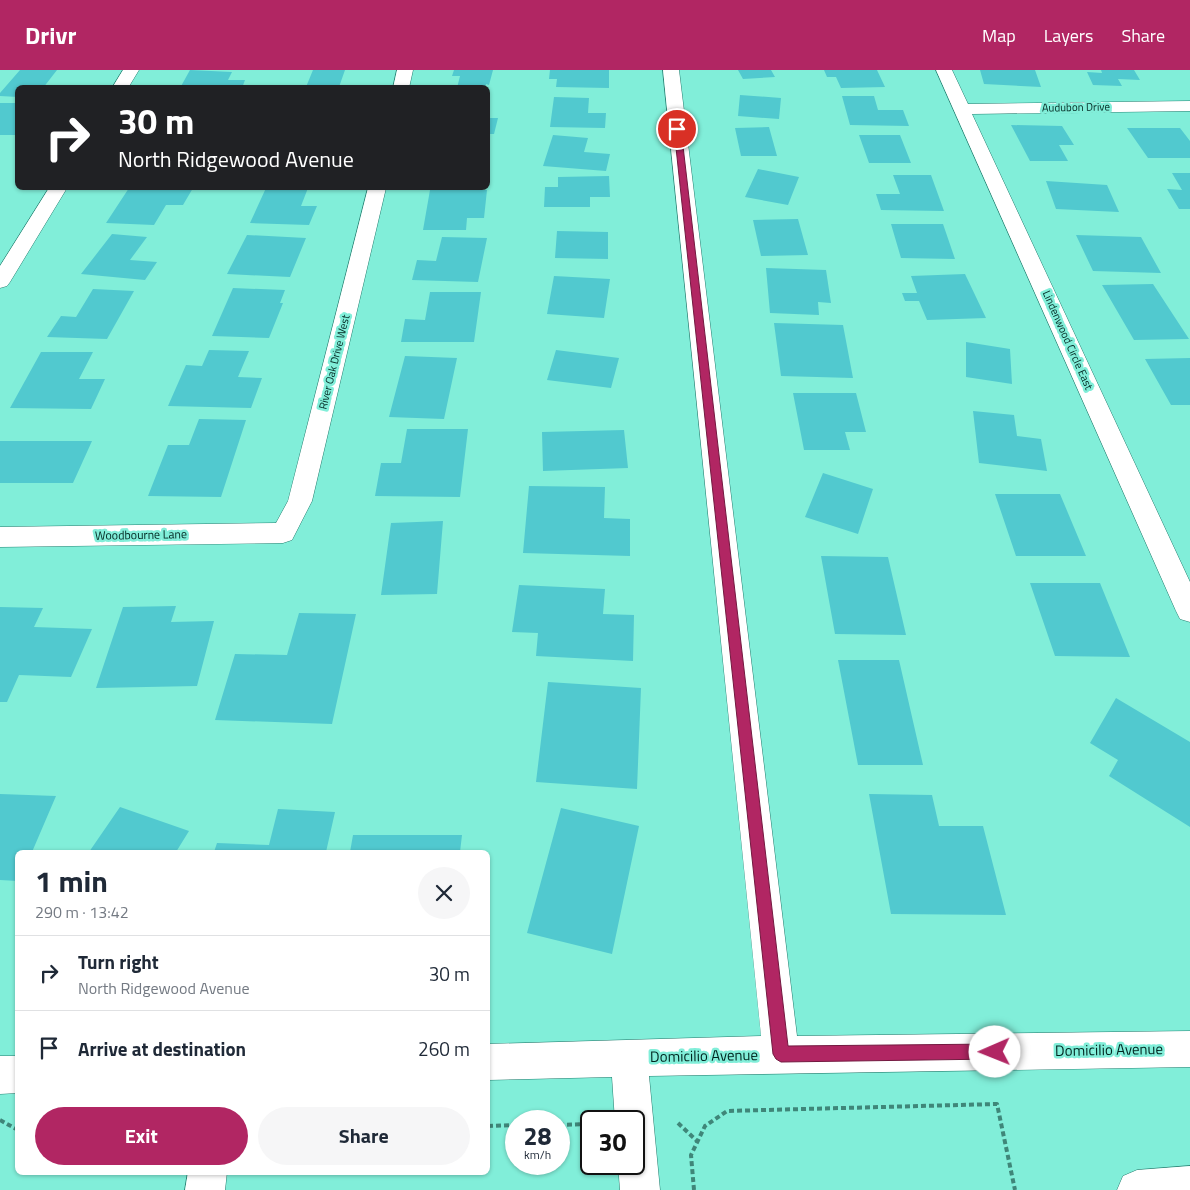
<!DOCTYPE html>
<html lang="en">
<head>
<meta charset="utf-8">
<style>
  body { margin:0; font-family:"Titillium Web",sans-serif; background:#f6f6f7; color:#1f2937; height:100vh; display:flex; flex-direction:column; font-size:19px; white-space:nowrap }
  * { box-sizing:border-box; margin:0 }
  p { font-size:16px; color:#747a83 }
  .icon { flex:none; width:28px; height:28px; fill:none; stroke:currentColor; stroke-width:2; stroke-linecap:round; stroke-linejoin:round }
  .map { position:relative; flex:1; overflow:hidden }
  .drawer { position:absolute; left:15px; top:780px; width:475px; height:325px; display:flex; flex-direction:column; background:#fff; border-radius:8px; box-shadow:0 1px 4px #0004 }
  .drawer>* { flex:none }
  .top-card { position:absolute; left:15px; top:15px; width:475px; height:105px; border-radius:8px; box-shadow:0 1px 4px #0004; background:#202124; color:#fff; overflow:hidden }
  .speed { position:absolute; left:505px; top:1040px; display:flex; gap:10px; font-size:25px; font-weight:700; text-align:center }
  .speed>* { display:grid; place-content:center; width:65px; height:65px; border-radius:50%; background:#fff; box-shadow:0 1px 4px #0004; line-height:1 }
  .speed small { font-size:12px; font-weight:400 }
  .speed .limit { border:2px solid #111; border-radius:8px; background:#fff; color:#111 }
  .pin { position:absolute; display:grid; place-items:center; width:42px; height:42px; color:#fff; margin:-21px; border:2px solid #fff; border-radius:50%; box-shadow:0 1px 5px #0007 }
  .me { position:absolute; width:55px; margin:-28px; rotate:269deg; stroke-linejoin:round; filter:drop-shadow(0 0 4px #0008) }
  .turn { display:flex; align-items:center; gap:18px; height:105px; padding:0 20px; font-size:22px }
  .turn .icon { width:65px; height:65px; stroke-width:2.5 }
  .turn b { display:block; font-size:35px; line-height:42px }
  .round { display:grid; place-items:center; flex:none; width:52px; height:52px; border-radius:26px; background:#f6f6f7 }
  .headline { display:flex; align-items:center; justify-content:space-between; height:85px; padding:0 20px }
  h1 { font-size:30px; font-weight:700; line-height:38px }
  .button { display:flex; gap:10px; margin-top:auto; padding:10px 20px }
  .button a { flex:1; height:58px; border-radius:30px; background:#b12663; color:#fff; font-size:20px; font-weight:700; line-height:58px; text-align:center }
  .button a+a { background:#f6f6f7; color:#1f2937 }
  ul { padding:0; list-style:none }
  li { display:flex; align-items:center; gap:15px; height:75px; padding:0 20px; border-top:1px solid #e0e1e3 }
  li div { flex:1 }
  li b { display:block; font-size:19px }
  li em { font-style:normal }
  header { display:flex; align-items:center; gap:30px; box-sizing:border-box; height:70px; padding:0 25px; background:#b12663; color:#fff }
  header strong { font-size:24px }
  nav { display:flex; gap:28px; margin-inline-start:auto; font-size:18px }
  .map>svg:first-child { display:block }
</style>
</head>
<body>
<header>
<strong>Drivr</strong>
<nav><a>Map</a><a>Layers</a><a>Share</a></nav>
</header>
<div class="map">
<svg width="1190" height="1120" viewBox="0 0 1190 1120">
  <rect width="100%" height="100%" fill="#81eed9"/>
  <path fill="#51c9cf" d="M20,0h37l-14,18h-25v9l-18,-1v-3z
    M190,0l42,2 -4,8h17l-3,8h-62z
    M313,0h32l-6,17h-33z
    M454,0h39l-4,15 -3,-1 -1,4h-28l3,-12h-8z
    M550,0h59v18l-53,-1 1,-8h-8z
    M738,0h33l4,7 -32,2z
    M824,0h53l8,17 -44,1 -5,-11h-9z
    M980,0h55l6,17 -57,-3z
    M1101,0h33l6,10 -22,-1 4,7 -29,-1 -6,-13 15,1z
    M740,25l41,3 -2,21 -41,-3z
    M842,26h32l4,14h25l6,16 -59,-1z
    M554,27l35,1 -1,15h18l-1,15 -55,-1z
    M0,33h18v12l-3,4h3v16h-18z
    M488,48h10l-4,16h-6z
    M1011,55l51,1 12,19h-15l9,16h-38z
    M769,57l8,29h-36l-6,-28z
    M1127,58h53l10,13v17h-42z
    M553,65l35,3 -4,14 26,2 -4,17 -63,-5z
    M859,65h41l11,28h-42z
    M758,99l41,8 -11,28 -43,-8z
    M1172,103h18v36h-11l-12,-20 15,1z
    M893,105h38l13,36 -63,-1 -5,-16h24z
    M609,106l1,21h-20v10h-46l1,-20h13v-10z
    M1046,111l61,4 12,27 -63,-3z
    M129,118h64l-10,17h-17l-12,20 -48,-2z
    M266,118h42l-7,18h16l-8,19 -59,-2z
    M430,120h57l-3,28h-17l-1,12h-43z
    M798,149l10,36 -47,1 -8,-36z
    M891,154h52l12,35 -54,-1z
    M557,161l51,1v27l-53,-1z
    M112,164l35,3 -17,23 27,2 -12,18 -64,-6z
    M247,165l59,3 -16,39 -63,-3z
    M1076,165l65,2 20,36 -68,-2z
    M442,167l45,1 -9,44 -66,-2 5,-20 19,1z
    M766,198l60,2 5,33 -13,-1 1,13 -49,-2z
    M965,204l21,44 -59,2 -8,-19h-14l-3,-8h15l-6,-17z
    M554,206l56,3 -6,39 -57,-4z
    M1153,214l36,55 -55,1 -32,-55z
    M233,218l52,2 -5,13h3l-14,35 -57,-2z
    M93,219l41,2 -27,48 -60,-2 14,-21 15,1z
    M430,222h51l-7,50h-73l4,-23 20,1z
    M774,253l69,2 10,53 -72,-2z
    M966,272l44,7 2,35 -46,-7z
    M209,280l40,1 -11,26 24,1 -11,30 -83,-2 18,-41 16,1z
    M556,280l63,8 -8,30 -64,-8z
    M41,282h52l-14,27h26l-14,30 -81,-1z
    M405,286l52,2 -13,61 -55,-2z
    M1190,288v47h-19l-26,-46z
    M793,323h63l10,39h-21l5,18h-46z
    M973,341l41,4 3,21 24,3 6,32 -68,-8z
    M199,349l47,1 -25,77 -73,-1 20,-51h21z
    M407,359h61l-8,68 -85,-1 6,-33h20z
    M624,360l4,38 -85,3 -1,-39z
    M0,371h92l-19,42h-73z
    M823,403l50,16 -15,45 -53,-17z
    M529,416l76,1 -1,31 26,1v37l-107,-3z
    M995,424h65l26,62h-70z
    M443,451l-6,73 -56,1 10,-72z
    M821,486l67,1 18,78 -71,-1z
    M1030,513h70l30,74 -75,-1z
    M519,515l86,4 -2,25 31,1 -1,46 -97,-5 2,-23 -26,-1z
    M176,536l-5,16 43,-1 -17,65 -101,2 27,-81z
    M0,537l43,1 -9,19 58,2 -21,48 -52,-2 -12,27h-7z
    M299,543l57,1 -24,110 -117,-4 20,-66 52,1z
    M838,590h61l24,105h-65z
    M548,612l93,6 -4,101 -101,-7z
    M1116,628l74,44v85l-81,-51 9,-16 -28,-17z
    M0,724l56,2 -24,56h-14v29l-18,-1z
    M869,724l63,1 7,31h44l23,89 -115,-1z
    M120,737l69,24 -13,21h-87z
    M561,738l78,18 -27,128 -85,-21z
    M278,739l57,3 -9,40h-112l3,-9 52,2z
    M353,765h109l-2,17h-110z"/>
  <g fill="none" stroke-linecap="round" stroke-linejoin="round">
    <g stroke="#267d6f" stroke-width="1">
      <path id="minor" d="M123,0h16l-11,18h-16z
        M397,0h16l-4,18h-16z
        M663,0h16l118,966 393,-5v36l-541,9 11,114h-40l-2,-26h16v-43h-19l-3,-44 -124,3v-36l273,-8z
        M936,0h16l16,34 222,-3v10l-218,3 218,468v40l-10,-3 -4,-8z
        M49,118h18l-57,94 -3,4 -7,2v-22z
        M368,118h18l-74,313 -20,39 -9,3 -283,4v-20l276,-4 12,-22z
        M0,986h18v37l-18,1z
        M1190,1096v24h-73l6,-14 14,-6z
        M188,1102h39l-2,18h-40z"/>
    </g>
    <path stroke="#3f8679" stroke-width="4" stroke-dasharray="5 3" stroke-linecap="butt" d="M0,1050l18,10
      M678,1053l19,18
      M559,1055l29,-1
      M488,1056l28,-1
      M694,1120l-3,-35 14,-29 22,-15 270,-7 18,86"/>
    <use href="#minor" fill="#fff" fill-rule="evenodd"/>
  </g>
  <path fill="#b12663" stroke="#731940" d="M677,57l4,2 107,917 207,-2 5,2 3,6 -3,5 -5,2 -214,3 -5,-3 -3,-5 -99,-925z"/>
  <g text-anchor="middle" stroke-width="5" stroke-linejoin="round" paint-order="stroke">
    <g font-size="11" fill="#00251f" stroke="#81eed9">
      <text transform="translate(1076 37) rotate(-1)" y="4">Audubon Drive</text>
      <text transform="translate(1068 270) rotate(66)" y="4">Lindenwood Circle East</text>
      <text transform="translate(334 292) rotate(-76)" y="4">River Oak Drive West</text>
    </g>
    <g font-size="12" fill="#00251f" stroke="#81eed9">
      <text transform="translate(141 465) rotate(-1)" y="4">Woodbourne Lane</text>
    </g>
    <g font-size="15" fill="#00251f" stroke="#81eed9">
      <text transform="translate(1109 980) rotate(-1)" y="5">Domicilio Avenue</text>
      <text transform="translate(704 986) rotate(-1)" y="5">Domicilio Avenue</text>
    </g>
  </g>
</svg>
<div class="speed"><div>28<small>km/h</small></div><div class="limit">30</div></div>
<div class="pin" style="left:677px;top:59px;background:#d93025"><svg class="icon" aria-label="arrive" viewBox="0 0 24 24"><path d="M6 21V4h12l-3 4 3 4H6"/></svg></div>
<svg class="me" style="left:995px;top:982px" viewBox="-20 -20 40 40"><circle r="19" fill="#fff"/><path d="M0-13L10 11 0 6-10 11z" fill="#b12663"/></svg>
<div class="top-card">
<div class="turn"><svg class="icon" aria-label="right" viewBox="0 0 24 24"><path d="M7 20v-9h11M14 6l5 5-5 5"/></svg><div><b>30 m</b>North Ridgewood Avenue</div></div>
</div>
<section class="drawer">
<div class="headline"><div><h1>1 min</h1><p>290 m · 13:42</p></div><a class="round"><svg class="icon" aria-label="close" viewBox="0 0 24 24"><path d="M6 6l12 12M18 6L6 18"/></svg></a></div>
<ul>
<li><svg class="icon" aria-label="right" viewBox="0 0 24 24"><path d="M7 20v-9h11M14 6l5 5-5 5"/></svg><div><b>Turn right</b><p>North Ridgewood Avenue</p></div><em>30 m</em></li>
<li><svg class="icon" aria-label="arrive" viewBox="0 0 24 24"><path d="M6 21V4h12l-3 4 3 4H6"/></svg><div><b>Arrive at destination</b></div><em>260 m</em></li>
</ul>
<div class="button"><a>Exit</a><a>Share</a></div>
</section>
</div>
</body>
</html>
